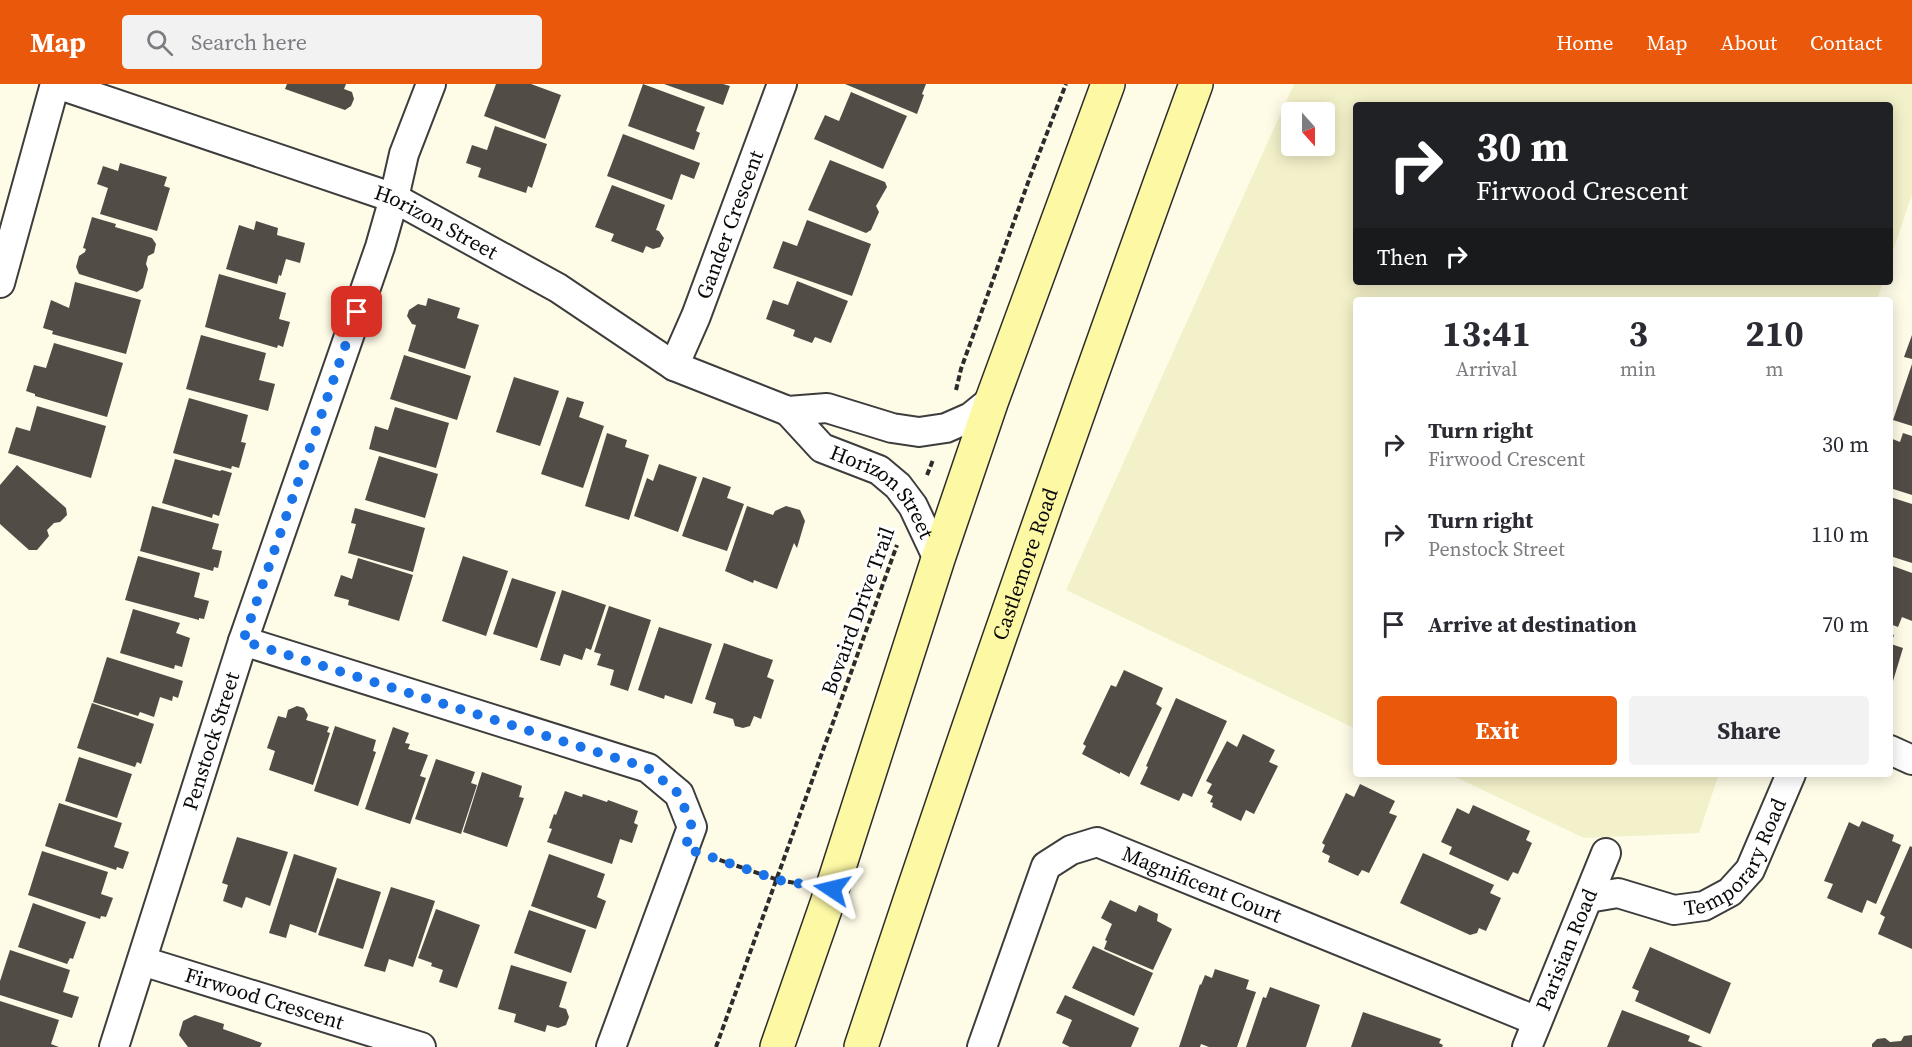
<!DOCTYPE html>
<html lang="en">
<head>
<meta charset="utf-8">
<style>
  body { margin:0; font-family:"Source Serif 4",serif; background:#f2f2f3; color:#2b2b33; height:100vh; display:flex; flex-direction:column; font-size:22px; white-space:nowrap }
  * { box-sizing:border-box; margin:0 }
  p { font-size:20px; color:#7c7c81 }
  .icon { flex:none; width:33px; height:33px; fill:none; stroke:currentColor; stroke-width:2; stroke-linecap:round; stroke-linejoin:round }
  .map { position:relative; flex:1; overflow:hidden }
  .sheet { position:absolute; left:1353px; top:213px; width:540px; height:480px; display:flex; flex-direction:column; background:#fff; border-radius:6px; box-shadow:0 3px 15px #0003 }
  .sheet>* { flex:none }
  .guide { position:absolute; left:1353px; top:18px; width:540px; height:183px; border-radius:6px; box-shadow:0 3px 15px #0003; background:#202124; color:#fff; overflow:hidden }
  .needle { width:39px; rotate:159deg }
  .controls { position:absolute; left:1281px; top:18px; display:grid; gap:12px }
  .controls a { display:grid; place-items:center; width:54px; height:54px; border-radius:6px; background:#fff; box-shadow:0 3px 15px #0003; font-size:30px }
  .pin { position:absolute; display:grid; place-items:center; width:51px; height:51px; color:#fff; margin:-26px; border-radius:12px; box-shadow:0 3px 9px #0006 }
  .me { position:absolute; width:66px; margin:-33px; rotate:280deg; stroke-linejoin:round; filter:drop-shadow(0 0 4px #0008) }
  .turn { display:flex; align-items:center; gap:21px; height:126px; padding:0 24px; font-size:27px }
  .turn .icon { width:78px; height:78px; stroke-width:2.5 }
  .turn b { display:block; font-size:42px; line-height:51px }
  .then { display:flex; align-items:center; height:57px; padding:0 24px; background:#0003; gap:12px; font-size:22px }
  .eta { display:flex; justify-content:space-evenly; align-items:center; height:102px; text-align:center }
  .eta b { font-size:36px; font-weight:700; line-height:42px }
  .action { display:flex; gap:12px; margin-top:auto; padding:12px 24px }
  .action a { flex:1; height:69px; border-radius:6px; background:#ea580c; color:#fff; font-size:24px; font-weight:700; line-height:69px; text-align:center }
  .action a+a { background:#f2f2f3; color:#2b2b33 }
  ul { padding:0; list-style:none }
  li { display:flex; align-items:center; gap:18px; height:90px; padding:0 24px }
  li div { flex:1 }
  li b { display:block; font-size:22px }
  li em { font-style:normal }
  header { display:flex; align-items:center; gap:36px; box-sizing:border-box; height:84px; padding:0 30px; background:#ea580c; color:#fff }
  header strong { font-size:28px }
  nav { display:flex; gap:33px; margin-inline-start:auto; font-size:21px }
  .search { width:420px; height:54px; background:#f2f2f3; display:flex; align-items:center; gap:15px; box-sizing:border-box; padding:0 21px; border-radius:6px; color:#7c7c81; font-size:22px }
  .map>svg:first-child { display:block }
</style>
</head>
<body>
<header>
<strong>Map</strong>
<div class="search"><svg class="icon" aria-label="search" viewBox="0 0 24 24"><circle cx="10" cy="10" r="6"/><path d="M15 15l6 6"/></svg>Search here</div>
<nav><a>Home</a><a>Map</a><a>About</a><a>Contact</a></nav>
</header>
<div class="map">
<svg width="1912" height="963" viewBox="0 0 1912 963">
  <rect width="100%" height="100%" fill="#fefbe7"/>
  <path fill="#f3f1c9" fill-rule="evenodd" d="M1294,0h618v110l-22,66v-155h-534v177h527l-6,18h-521v429l-290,-139zM1292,28h32v34h-32z
    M1449,690h270l-20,59 -115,5z"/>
  <path fill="#524c47" d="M287,0h59l-2,5 8,3 2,7 -3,7 -6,4 -60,-21z
    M496,0h35l30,11 -16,44 -61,-23z
    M643,0l62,23 -9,24 4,2 -6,17 -66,-24z
    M664,0h59l7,2 -7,19z
    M845,0h81l-4,10 2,1 -7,19z
    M851,8l56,24 -24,53 -69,-30 11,-24 14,6z
    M495,42l52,18 -15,44 -4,-2 -2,7 -48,-16 3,-9 -15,-5 6,-18 15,5z
    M623,50l77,29 -6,16 -13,-5 -9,26 -65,-24z
    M830,76l55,22 2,5 -11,19 3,6 -8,18 -5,3 -58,-23z
    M120,79l47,14 -3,9 6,2 -13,43 -57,-17 8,-26 -11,-4 6,-18 15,5z
    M612,101l53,20 -9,25 3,1 5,7 -4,9 -7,2 -7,-3 -3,7 -32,-12 3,-7 -19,-7z
    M92,133l24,7 -1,3 37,11 4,6 -2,9 -6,3 -2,8 2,5 -5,19 -6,4 -58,-18 -3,-7 3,-11 6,-4 1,-3 -3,-1z
    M807,136l64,24 -19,52 -79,-28 10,-27 14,5z
    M256,137l22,7 -1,7 28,8 -5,20 -14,-4 -5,17 -2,-1 -2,9 -51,-15 13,-44 15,5z
    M219,190l67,19 -7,26 11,3 -7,25 -5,-2 -1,3 -72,-21z
    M797,197l51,20 -17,42 -16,-6 -3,6 -19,-7 2,-6 -29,-11 7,-19 15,5z
    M75,198l66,18 -15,54 -74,-20 1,-3 -10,-3 8,-28 18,8z
    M428,214l32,10 -3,10 22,7 -14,44 -57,-18 8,-26 -4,-1 -5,-8 2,-6 9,-6 8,2z
    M201,251l65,18 -7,27 16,4 -7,27 -82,-22z
    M1912,251v24l-8,-2z
    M54,259l69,20 -16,54 -72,-21v-2l-9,-3 8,-26 12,3z
    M404,271l67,21 -14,44 -67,-21z
    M1912,280v62l-19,-6z
    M514,293l45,14 -19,55 -44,-14z
    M567,313l17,5 -5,15 25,9 -21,62 -42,-14z
    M189,314l59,17 -7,27 5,1 -7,25 -7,-2 -1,3 -58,-16z
    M37,322l69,20 -15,52 -83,-25 8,-26 14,4z
    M395,323l54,16 -13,45 -67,-19 6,-23 13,4z
    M607,349l20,7 -2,7 24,8 -20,65 -44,-14z
    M1903,349l9,3v59l-22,-7v-50l10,4z
    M379,372l59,18 -13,44 -60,-18z
    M175,375l45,12 2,-1 10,3 -13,43 -6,-2 -1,4 -50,-15z
    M659,380l38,13 -19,55 -44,-16 13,-38 6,3z
    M17,381l49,43 1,7 -7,7 -6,1 -7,7 2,6 -12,14h-8l-29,-26v-39z
    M703,393l28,10 -4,11 17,6 -17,47 -45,-15z
    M1890,413l22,7v59l-22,-7z
    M152,422l67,18 -7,25 10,2 -4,17 -4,-1 -1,4 -73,-20z
    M747,422l26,9 2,-4 11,-5 14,4 5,11 -8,27 -3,-5 -17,46 -23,-9 -1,3 -28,-12z
    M355,424l70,20 -12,44 -65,-19 8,-29 -5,-1z
    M138,472l62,17 -6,24 15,4 -5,18 -5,-1v2l-74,-20z
    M463,472l45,15 -22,65 -44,-15z
    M358,474l55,17 -14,46 -51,-16 1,-5 -15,-4 7,-21 11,4z
    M1890,481l22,8v48l-10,-4 -4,10 -8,-3z
    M512,494l44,14 -19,56 -44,-14z
    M562,506l44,15 -15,45 -5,-2 -4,12 -18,-6 -4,12 -20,-6z
    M609,522l42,14 -23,71 -18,-6 4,-15 -17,-5 4,-11 -7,-2z
    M133,525l47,14 -4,10 14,5 -8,29 -7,-2 -1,4 -54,-16z
    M659,543l53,17 -20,60 -27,-9 -1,4 -26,-9z
    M1890,549l4,2 -3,9 12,4 -10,33 -3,-1z
    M724,559l49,17 -6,17 7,3 -13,39 -7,-3 -4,10 -7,2 -8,-2 -2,-7 -20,-6 3,-10 -11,-4z
    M107,573l76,24 -5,17 -5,-2 -1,5 -12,-4 -6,20 -14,-5 -2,4 -45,-14z
    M1124,586l39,18 -7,16 6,4 -33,69 -9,-5v2l-38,-20 4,-8 -3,-2 28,-59 5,2z
    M1176,614l51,23 -35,76 -9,-4 -4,8 -39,-17 8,-17 -2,-1z
    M92,619l62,21 -13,40 -4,-2 -2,5 -58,-19z
    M297,622l7,2 4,7 -2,5 23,7 -2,5 3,1 -17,52 -44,-15 6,-19 -8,-3 11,-32 8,2 2,-8z
    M335,642l41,14 -3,11 3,1 -18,54 -44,-15z
    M393,643l16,6 -4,10 5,1 -2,5 20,6 -8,21 6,2 -16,46 -45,-15z
    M1243,650l32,16 -6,12 9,4 -24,48 -8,-4 -5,11 -29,-14 1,-4 -3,-1 3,-6 -6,-3 5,-9 -6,-3 21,-40 10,6z
    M79,673l53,17 -15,44 -52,-17z
    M436,675l39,13 -4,11 6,2 -16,49 -46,-15z
    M482,688l40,14 -3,11 5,1 -17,49 -44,-15z
    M1360,700l35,17 -6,12 8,3 -28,57 -7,-3 -4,6 -30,-14 2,-6 -8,-4 3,-7 -3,-2 24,-50 8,4z
    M565,707l17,6 1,-3 24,8 1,-2 30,11 -4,12 4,2 -6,18 -12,-4 -8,25 -65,-22 5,-13 -3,-1 5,-14 2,1z
    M59,719l63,20 -8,24 15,5 -6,17 -6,-2 -1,3 -71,-24z
    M1473,721l57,26 -4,9 6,3 -14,31 -5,-2 -5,9 -59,-27 3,-7 -11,-5 16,-34 12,6z
    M1862,737l32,14 -2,6 9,4 -25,59 -9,-4 -5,13 -35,-15 6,-14 -9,-3 25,-59 10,5z
    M237,753l51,15 -18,54 -24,-9 -4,11 -19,-7 5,-16 -6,-2z
    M1910,762l2,1v102l-34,-15 7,-17 -5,-3z
    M42,767l66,21 -7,22 12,4 -7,19 -5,-1 -1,3 -72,-24z
    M1423,769l71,32 -4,8 11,5 -15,33 -7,-3 -2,5 -7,2 -70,-32z
    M294,770l43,14 -21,65 -26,-9 -4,14 -17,-5z
    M549,770l56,20 -8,23 9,4 -10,28 -65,-23z
    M337,794l44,14 -18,57 -45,-14z
    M391,803l44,14 -22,66 -24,-8 -4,13 -21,-6z
    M1110,816l26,12 3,-7 19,9 -1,7 15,8 -19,41 -49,-21 3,-8 -2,-1 7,-16 -11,-6z
    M33,819l53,19 -13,37 -3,-1 -3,6 -49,-17z
    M436,825l44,16 -23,63 -18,-6 4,-12 -12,-4 1,-3 -14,-5z
    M529,826l57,20 -15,43 -57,-20z
    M1093,862l60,27 -19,43 -62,-28z
    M1650,863l81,36 -21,51 -75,-33 4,-10 -7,-3z
    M10,866l60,20 -7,22 16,5 -7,21 -72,-23v-14z
    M511,881l56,17 -8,25 7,2 3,8 -3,8 -8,3 -11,-3 -2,7 -31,-10 2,-8 -18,-5z
    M1215,885l34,11 -3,9 10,3 -19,55h-28l-8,-3 -1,3h-21l21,-63 1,1 4,-10 7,3z
    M1270,903l50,18 -14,42h-60l17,-50 3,1z
    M1065,911l74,33 -8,19h-61l-8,-4 10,-23 -16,-7z
    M0,917l59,19 -8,24 8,3h-59z
    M1622,926l68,26 -2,5 15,6h-96z
    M1363,928l78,27 -2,4 4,2 -1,2h-91z
    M195,931l29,9 -1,5 39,14 -2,4h-72l-9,-12 4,-14z
    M1912,951v12h-40v-3l5,-5 8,-1 5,4 11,-1 3,-5z"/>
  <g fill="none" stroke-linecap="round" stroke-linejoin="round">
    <g stroke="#3d3d3d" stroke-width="32">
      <g id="minor">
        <path id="s1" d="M57,0l337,114 164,90 116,78 114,45 39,-3 65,20 27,4 27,-4 25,-11 21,-17"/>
        <path d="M0,199l55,-199"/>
        <path id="s2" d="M674,282l22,-50 86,-232"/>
        <path id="s3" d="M788,327l34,37 57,22 19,16 15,20 25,53"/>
        <path d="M243,557l405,127 31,26 13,33 -81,220"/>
        <path d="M1890,666l22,10"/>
        <path id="s4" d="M1588,814l30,-5 56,17 30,-4 26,-14 20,-22 41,-96"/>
        <path id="s5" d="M142,877l279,86"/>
        <path id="s6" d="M114,963l129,-406 137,-394 14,-49 10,-44 27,-70"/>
        <path id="s7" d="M982,963l64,-181 25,-16 26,-8 440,179"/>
        <path id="s8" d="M1527,963l79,-194"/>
      </g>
    </g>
    <g stroke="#2c2c2c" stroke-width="36">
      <g id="secondary">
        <path d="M777,963l55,-158 106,-330 54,-159 116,-316"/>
        <path id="s9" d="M861,963c107,-323 219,-644 335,-963"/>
      </g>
    </g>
    <path stroke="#2c2c2c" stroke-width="4" stroke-dasharray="6 3" stroke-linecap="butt" d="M956,306l5,-21 69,-192 36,-93
      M927,391l6,-15
      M711,773l67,23 23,4
      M716,963l181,-502"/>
    <use href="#minor" stroke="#fff" stroke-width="28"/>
    <use href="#secondary" stroke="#fdf8a4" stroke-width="33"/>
  </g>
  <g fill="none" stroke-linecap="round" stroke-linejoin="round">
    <path stroke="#1a73e8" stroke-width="10" stroke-dasharray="0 18" d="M357,228l-114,329 405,127 31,26 13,33 -7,21 93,32 54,9"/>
  </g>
  <g text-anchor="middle" stroke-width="6" stroke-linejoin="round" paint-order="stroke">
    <g font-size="21" fill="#0a0a0a" stroke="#fff">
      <text dy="7" stroke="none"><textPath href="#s1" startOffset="404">Horizon Street</textPath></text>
      <text dy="7" stroke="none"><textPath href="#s2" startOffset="152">Gander Crescent</textPath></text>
      <text dy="7" stroke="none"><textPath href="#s3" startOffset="128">Horizon Street</textPath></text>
      <text dy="7" stroke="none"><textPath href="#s9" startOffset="510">Castlemore Road</textPath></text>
      <text transform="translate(858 527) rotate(-70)" y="7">Bovaird Drive Trail</text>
      <text dy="7" stroke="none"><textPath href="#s6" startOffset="321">Penstock Street</textPath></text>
      <text dy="7" stroke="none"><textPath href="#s4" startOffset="177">Temporary Road</textPath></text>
      <text dy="7" stroke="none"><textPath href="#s7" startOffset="362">Magnificent Court</textPath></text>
      <text dy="7" stroke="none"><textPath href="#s8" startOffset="105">Parisian Road</textPath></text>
      <text dy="7" stroke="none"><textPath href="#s5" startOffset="128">Firwood Crescent</textPath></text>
    </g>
  </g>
</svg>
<div class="controls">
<a><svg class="needle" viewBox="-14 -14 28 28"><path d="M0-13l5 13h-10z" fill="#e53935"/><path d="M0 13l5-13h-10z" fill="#7c7c81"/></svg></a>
</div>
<div class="pin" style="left:357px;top:228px;background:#d93025"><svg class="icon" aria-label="arrive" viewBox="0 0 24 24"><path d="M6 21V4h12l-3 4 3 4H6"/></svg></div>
<svg class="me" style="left:832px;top:805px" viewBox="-20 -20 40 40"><path d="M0-17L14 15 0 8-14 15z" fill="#1a73e8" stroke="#fff" stroke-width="4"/></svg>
<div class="guide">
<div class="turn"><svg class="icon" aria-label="right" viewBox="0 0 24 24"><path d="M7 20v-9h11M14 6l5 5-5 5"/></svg><div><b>30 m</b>Firwood Crescent</div></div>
<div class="then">Then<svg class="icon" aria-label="right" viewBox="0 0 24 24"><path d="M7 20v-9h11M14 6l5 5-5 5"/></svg></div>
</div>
<section class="sheet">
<div class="eta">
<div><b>13:41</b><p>Arrival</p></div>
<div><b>3</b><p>min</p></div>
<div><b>210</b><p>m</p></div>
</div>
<ul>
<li><svg class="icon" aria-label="right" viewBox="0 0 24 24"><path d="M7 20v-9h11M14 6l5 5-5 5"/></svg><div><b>Turn right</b><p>Firwood Crescent</p></div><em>30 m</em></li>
<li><svg class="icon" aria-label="right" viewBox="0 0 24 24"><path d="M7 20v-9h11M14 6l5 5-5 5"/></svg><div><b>Turn right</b><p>Penstock Street</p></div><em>110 m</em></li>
<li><svg class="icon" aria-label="arrive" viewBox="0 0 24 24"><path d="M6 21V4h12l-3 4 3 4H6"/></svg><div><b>Arrive at destination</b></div><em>70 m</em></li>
</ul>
<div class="action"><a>Exit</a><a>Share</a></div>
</section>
</div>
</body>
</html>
